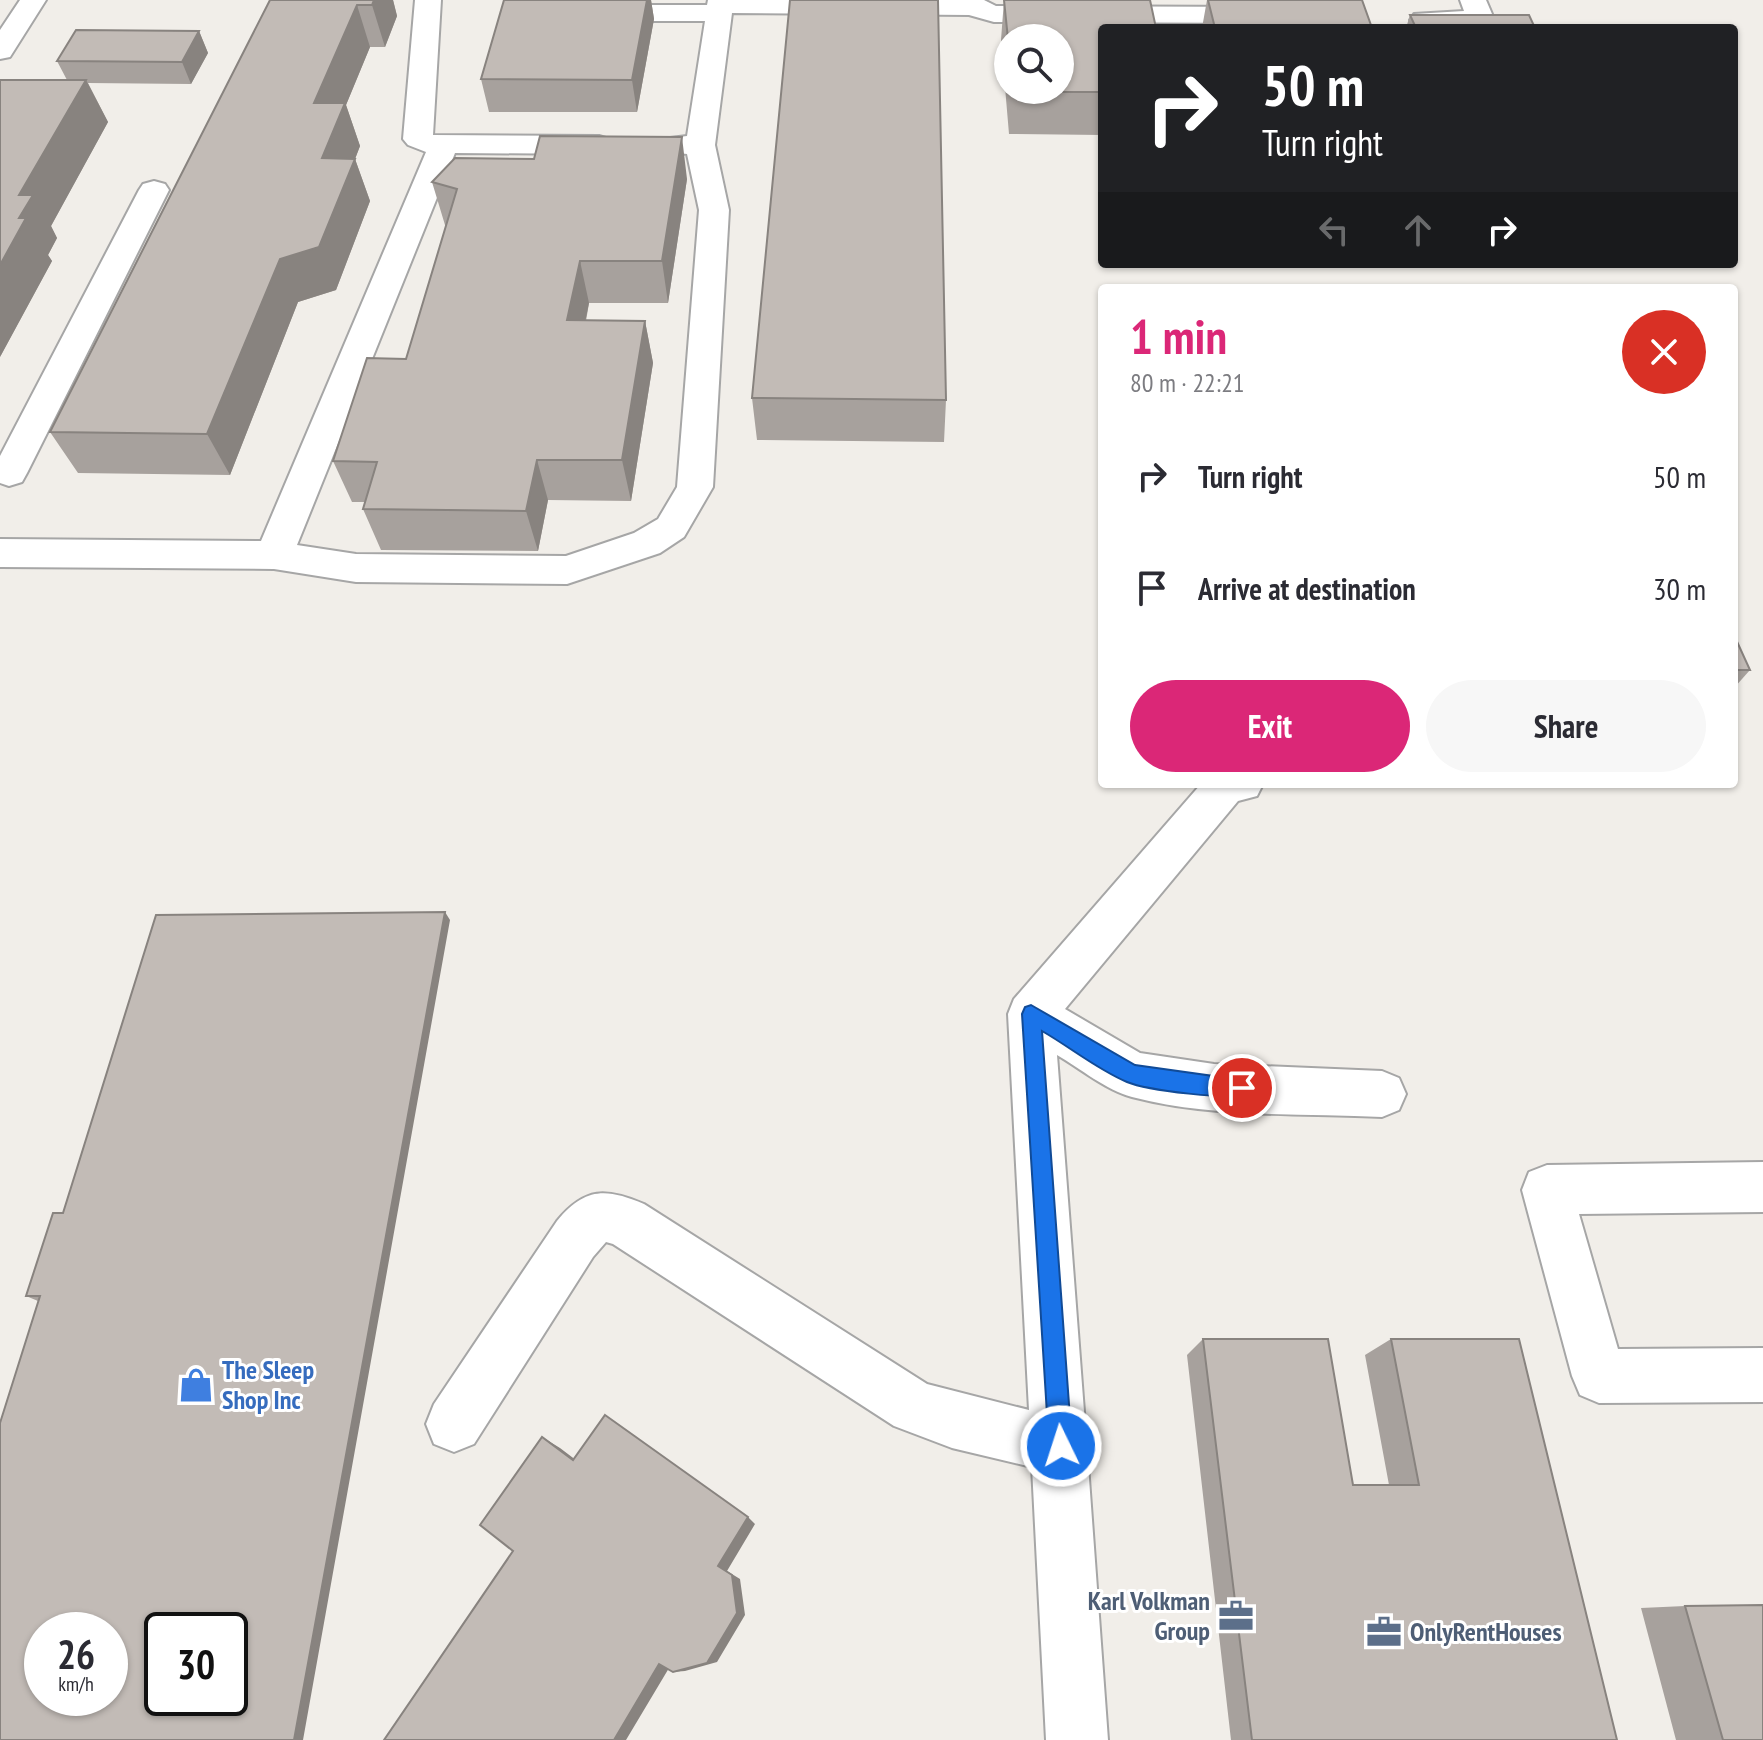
<!DOCTYPE html>
<html lang="en">
<head>
<meta charset="utf-8">
<style>
  body { margin:0; font-family:"PT Sans Narrow",sans-serif; background:#f7f7f7; color:#2b2b33; height:100vh; display:flex; flex-direction:column; font-size:30px; white-space:nowrap }
  * { box-sizing:border-box; margin:0 }
  p { font-size:26px; color:#7c7c81 }
  .icon { flex:none; width:44px; height:44px; fill:none; stroke:currentColor; stroke-width:2; stroke-linecap:round; stroke-linejoin:round }
  .map { position:relative; flex:1; overflow:hidden }
  .sheet { position:absolute; left:1098px; top:284px; width:640px; height:504px; display:flex; flex-direction:column; background:#fff; border-radius:8px; box-shadow:0 2px 6px #0004 }
  .sheet>* { flex:none }
  .guide { position:absolute; left:1098px; top:24px; width:640px; height:244px; border-radius:8px; box-shadow:0 2px 6px #0004; background:#202124; color:#fff; overflow:hidden }
  .fabs { position:absolute; left:994px; top:24px; display:grid; gap:16px }
  .fabs a { display:grid; place-items:center; width:80px; height:80px; border-radius:50%; background:#fff; box-shadow:0 2px 6px #0004; font-size:40px }
  .speed { position:absolute; left:24px; top:1612px; display:flex; gap:16px; font-size:40px; font-weight:700; text-align:center }
  .speed>* { display:grid; place-content:center; width:104px; height:104px; border-radius:50%; background:#fff; box-shadow:0 2px 6px #0004; line-height:1 }
  .speed small { font-size:20px; font-weight:400 }
  .speed .limit { border:4px solid #111; border-radius:12px; background:#fff; color:#111 }
  .pin { position:absolute; display:grid; place-items:center; width:68px; height:68px; color:#fff; margin:-34px; border:4px solid #fff; border-radius:50%; box-shadow:0 2px 8px #0007 }
  .me { position:absolute; width:88px; margin:-44px; rotate:356deg; stroke-linejoin:round; filter:drop-shadow(0 0 6px #0008) }
  .turn { display:flex; align-items:center; gap:28px; height:168px; padding:0 32px; font-size:36px }
  .turn .icon { width:104px; height:104px; stroke-width:2.5 }
  .turn b { display:block; font-size:56px; line-height:68px }
  .lanes { display:flex; align-items:center; height:76px; padding:0 32px; background:#0003; justify-content:center; gap:40px; direction:ltr }
  .lanes .off { opacity:.35 }
  .round { display:grid; place-items:center; flex:none; width:84px; height:84px; border-radius:42px; background:#f7f7f7 }
  .summary { display:flex; align-items:center; justify-content:space-between; height:136px; padding:0 32px }
  h1 { font-size:48px; font-weight:700; line-height:60px; color:#db2777 }
  .cta { display:flex; gap:16px; margin-top:auto; padding:16px 32px }
  .cta a { flex:1; height:92px; border-radius:48px; background:#db2777; color:#fff; font-size:32px; font-weight:700; line-height:92px; text-align:center }
  .cta a+a { background:#f7f7f7; color:#2b2b33 }
  ul { padding:0; list-style:none }
  li { display:flex; align-items:center; gap:24px; height:112px; padding:0 32px }
  li div { flex:1 }
  li b { display:block; font-size:30px }
  li em { font-style:normal }
  .map>svg:first-child { display:block }
</style>
</head>
<body>
<div class="map">
<svg width="1763" height="1740" viewBox="0 0 1763 1740">
  <rect width="100%" height="100%" fill="#f1eee9"/>
  <g fill="none" stroke-linecap="round" stroke-linejoin="round">
    <g stroke="#a6a6a6" stroke-width="4">
      <path id="minor" d="M20,0h26l-36,57 -10,2v-29z
        M415,0h26l-8,135 166,1 10,3 5,6 -5,6 -10,3 -144,-1 -158,392 59,9 210,2 68,-23 24,-14 19,-32 22,-277 -12,-56 -25,-3 -5,-6 5,-6 25,-3 18,-115h-155l-9,-2 -13,-13 1,-6h26l1,5h151l1,-5h276l12,6 267,1 9,2 4,6 -4,6 -9,2 -269,-1 -25,-7 -237,-2 -17,132 14,65 -16,277 -29,50 -24,16 -93,31 -211,-2 -82,-13 -274,-2v-28l261,2 165,-389 -18,-7 -5,-6z
        M1460,0h26l6,14c-13,19 -58,17 -78,12l-4,-6 4,-6 50,-3z
        M154,181l11,3 4,6 -142,283 -5,9 -13,4 -9,-3v-27l139,-266 4,-6z
        M1201,784h62l-6,12 -19,5 -173,208 75,44 74,11 168,7 17,7 7,16 -7,16 -17,7c-82,-4 -170,1 -250,-20 -26,-7 -51,-28 -75,-42l29,383 3,8 -2,5 21,289h-62l-14,-273 -80,-19 -58,-22 -281,-182 -7,-2 -13,15 -119,187 -20,8 -20,-8 -8,-20 8,-20 123,-183c28,-34 49,-33 87,-17l283,180 102,26 -21,-396 6,-15z
        M1763,1162v50l-184,2 39,135 145,-1v54l-164,1 -19,-8 -8,-19 -50,-186 7,-18 18,-7z"/>
    </g>
    <use href="#minor" fill="#fff" fill-rule="evenodd"/>
  </g>
  <path fill="#a7a19d" fill-rule="evenodd" d="M270,0h123l4,16 -12,31h-15l-24,58 14,41 -5,13 15,42 -34,89 -38,12 -68,173 -152,-2 -28,-41z
    M504,0h147l3,19 -17,93h-148l-8,-33z
    M1004,0l98,28v107l-93,-1 -8,-94zM1008,38l52,52h-52z
    M1207,0h155l10,28h-170z
    M1410,15l125,13h-129z
    M199,31l9,22 -17,31 -103,-1 20,39 -57,104 6,12 -9,17 4,6 -52,96 67,-277 -10,-19z
    M687,179l-19,124h-79l-3,18h59l8,42 -22,138 -83,-1 -10,51 -157,-1 -18,-41 2,-7h-13l-19,-41 73,-102 40,-134h-1l-13,-43z
    M752,398l194,2 -2,42 -187,-2z
    M1734,635l16,35 -16,18z
    M450,920l-412,381 -12,-5 37,-83z
    M1203,1339l150,146h36l-24,-130 26,-16 226,401h-386l-44,-385z
    M1685,1606l78,134h-87l-35,-132z"/>
  <path fill="#88837f" d="M374,0h19l4,16 -12,31 -13,-42z
    M647,0h4l3,19 -17,93 -5,-32z
    M357,5l13,42 -24,58 14,41 -5,13 15,42 -34,89 -38,12 -68,173 -23,-41 115,-276 -8,-55z
    M199,31l9,22 -17,31 -9,-22z
    M86,80l22,42 -57,104 6,12 -9,17 4,6 -52,96v-92l19,-47v-23z
    M682,137l5,42 -19,124 -6,-42z
    M580,261l9,42 -12,59 -10,-42z
    M645,321l8,42 -22,138 -9,-41z
    M537,460l11,40 -10,51 -12,-40z
    M445,912l5,8 -147,820h-9z
    M542,1437l18,11 29,22 -16,-10z
    M748,1517l7,7 -28,47 13,8 5,36 -28,47 -32,9 -12,1 45,-106z
    M672,1663l-46,77h-12l45,-76z"/>
  <path fill="#c2bbb6" stroke="#88837f" stroke-width="2" fill-rule="evenodd" d="M270,0h104l-2,5h-15l-43,98h31l-23,55 33,1 -36,88 -39,12 -73,175 -157,-2z
    M504,0h143l-15,80 -151,-1z
    M790,0h148l8,400 -194,-2z
    M1004,0h146l6,28h-54v64h-89v-2h47v-52l-52,1z
    M1208,0h154l10,28h-157z
    M1410,15h119l6,13h-119z
    M76,30l123,1 -17,31 -125,-1z
    M0,80h86l-67,115h14l-14,23h7l-26,47z
    M540,136l142,1 -20,124h-82l-13,59 78,1 -23,139h-85l-11,51 -163,-2 14,-47 -44,-1 34,-103 39,1 51,-170 -25,-7 23,-24 79,1z
    M1734,635l16,35h-16z
    M445,912l-151,828h-294v-317l40,-127h-14l27,-83h10l93,-298zM42,1630h68v68h-68zM162,1630h68v68h-68z
    M1203,1339h125l25,146h66l-28,-146h128l98,401h-365z
    M605,1415l143,102 -30,49 14,9 5,38 -30,50 -34,9 -14,-8 -45,76h-230l129,-189 -33,-26 62,-88 31,23z
    M1763,1605v135h-40l-38,-134z"/>
  <path fill="#1a73e8" stroke="#114b97" stroke-width="2" d="M1031,1005l104,60 114,16 3,7 -3,6c-17,7 -103,-4 -122,-12 -29,-12 -57,-35 -85,-51l30,415 -3,8 -8,4 -9,-4 -3,-8 -27,-432 3,-7z"/>
  <defs>
    <g id="shop-bare" transform="scale(2.76)"><path d="M-5-2.5h2.3a2.7 3.5 0 0 1 5.4 0H5L5.5 6h-11ZM-1.5-2.5h3a1.5 2.3 0 0 0-3 0Z" fill="#3f7fe0" stroke="#fff" stroke-width="2.5" paint-order="stroke"/></g>
    <g id="office-bare" transform="scale(2.76)"><path d="M-6-3h4V-5.5h4V-3h4V5H-6ZM-1-4.5V-3h2v-1.5ZM-6 0V1H6V0Z" fill="#5c6f8a" stroke="#fff" stroke-width="2.5" paint-order="stroke"/></g>
  </defs>
  <g fill-rule="evenodd">
    <use href="#shop-bare" x="196" y="1385"/>
    <use href="#office-bare" x="1236" y="1616"/>
    <use href="#office-bare" x="1384" y="1632"/>
  </g>
  <g text-anchor="middle" stroke-width="6" stroke-linejoin="round" paint-order="stroke">
    <g font-size="26" font-weight="bold" fill="#366cbe" stroke="#fff" text-anchor="start">
      <text x="222" y="1379">The Sleep<tspan x="222" dy="30">Shop Inc</tspan></text>
    </g>
    <g font-size="26" font-weight="bold" fill="#4e5e75" stroke="#fff" text-anchor="end">
      <text x="1210" y="1610">Karl Volkman<tspan x="1210" dy="30">Group</tspan></text>
      <text x="1410" y="1641" text-anchor="start">OnlyRentHouses</text>
    </g>
  </g>
</svg>
<div class="fabs">
<a><svg class="icon" aria-label="search" viewBox="0 0 24 24"><circle cx="10" cy="10" r="6"/><path d="M15 15l6 6"/></svg></a>
</div>
<div class="speed"><div>26<small>km/h</small></div><div class="limit">30</div></div>
<div class="pin" style="left:1242px;top:1088px;background:#d93025"><svg class="icon" aria-label="arrive" viewBox="0 0 24 24"><path d="M6 21V4h12l-3 4 3 4H6"/></svg></div>
<svg class="me" style="left:1061px;top:1446px" viewBox="-20 -20 40 40"><circle r="17" fill="#1a73e8" stroke="#fff" stroke-width="3"/><path d="M0-11L8 9 0 5-8 9z" fill="#fff"/></svg>
<div class="guide">
<div class="turn"><svg class="icon" aria-label="right" viewBox="0 0 24 24"><path d="M7 20v-9h11M14 6l5 5-5 5"/></svg><div><b>50 m</b>Turn right</div></div>
<div class="lanes"><svg class="icon off" aria-label="left" viewBox="0 0 24 24"><path d="M17 20v-9H6M10 6l-5 5 5 5"/></svg><svg class="icon off" aria-label="ahead" viewBox="0 0 24 24"><path d="M12 20V5M6 11l6-6 6 6"/></svg><svg class="icon" aria-label="right" viewBox="0 0 24 24"><path d="M7 20v-9h11M14 6l5 5-5 5"/></svg></div>
</div>
<section class="sheet">
<div class="summary"><div><h1>1 min</h1><p>80 m · 22:21</p></div><a class="round" style="background:#d93025;color:#fff"><svg class="icon" aria-label="close" viewBox="0 0 24 24"><path d="M6 6l12 12M18 6L6 18"/></svg></a></div>
<ul>
<li><svg class="icon" aria-label="right" viewBox="0 0 24 24"><path d="M7 20v-9h11M14 6l5 5-5 5"/></svg><div><b>Turn right</b></div><em>50 m</em></li>
<li><svg class="icon" aria-label="arrive" viewBox="0 0 24 24"><path d="M6 21V4h12l-3 4 3 4H6"/></svg><div><b>Arrive at destination</b></div><em>30 m</em></li>
</ul>
<div class="cta"><a>Exit</a><a>Share</a></div>
</section>
</div>
</body>
</html>
